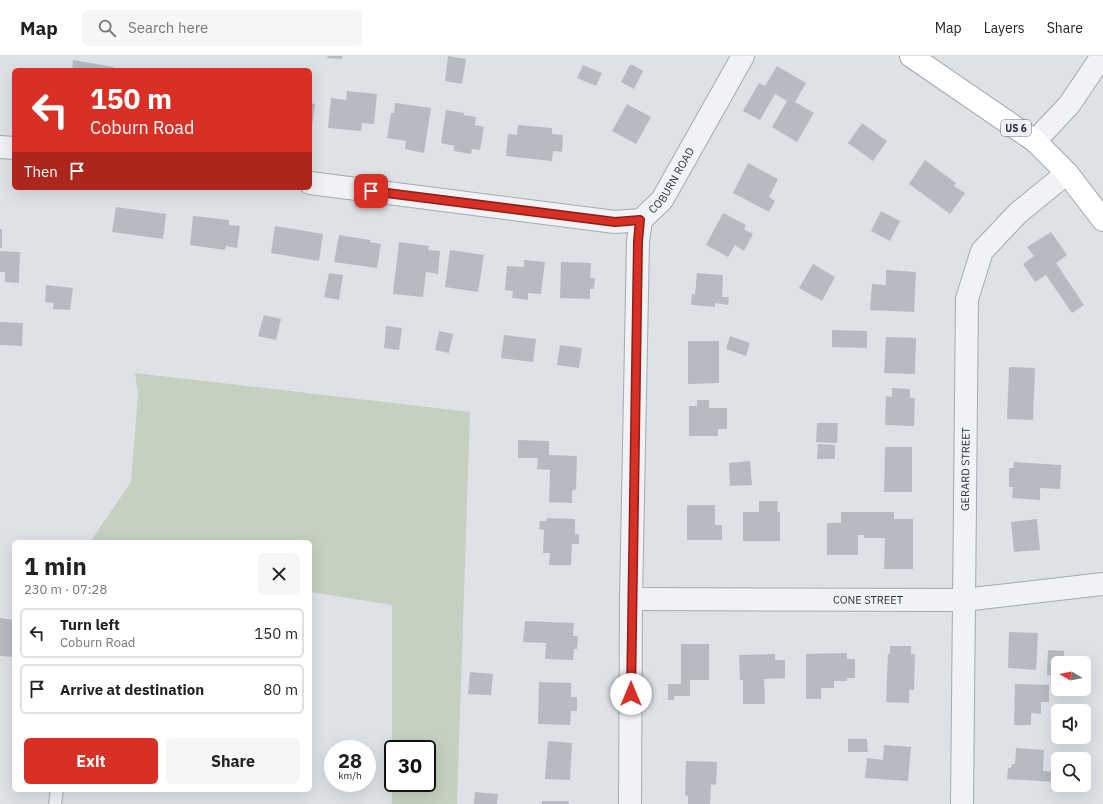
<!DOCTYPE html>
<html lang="en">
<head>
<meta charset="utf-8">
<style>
  body { margin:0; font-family:"IBM Plex Sans",sans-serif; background:#f6f6f6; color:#222; height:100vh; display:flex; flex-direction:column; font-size:15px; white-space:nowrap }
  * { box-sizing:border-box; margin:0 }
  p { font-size:13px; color:#767676 }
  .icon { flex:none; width:22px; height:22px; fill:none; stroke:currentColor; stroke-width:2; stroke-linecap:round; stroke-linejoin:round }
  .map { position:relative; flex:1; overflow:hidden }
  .details { position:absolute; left:12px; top:484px; width:300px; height:252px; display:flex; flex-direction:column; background:#fff; border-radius:6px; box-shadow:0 4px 16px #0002 }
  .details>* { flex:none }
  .hud { position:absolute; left:12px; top:12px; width:300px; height:122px; border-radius:6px; box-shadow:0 4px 16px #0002; background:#d93025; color:#fff; overflow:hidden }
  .needle { width:26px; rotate:279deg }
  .fabs { position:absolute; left:1051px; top:600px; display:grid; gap:8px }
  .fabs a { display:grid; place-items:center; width:40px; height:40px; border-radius:6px; background:#fff; box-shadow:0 4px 16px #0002; font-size:20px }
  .speed { position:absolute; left:324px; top:684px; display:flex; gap:8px; font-size:20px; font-weight:700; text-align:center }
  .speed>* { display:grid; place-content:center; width:52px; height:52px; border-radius:50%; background:#fff; box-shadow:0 4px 16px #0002; line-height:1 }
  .speed small { font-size:10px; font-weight:400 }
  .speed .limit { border:2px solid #111; border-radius:6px; background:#fff; color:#111 }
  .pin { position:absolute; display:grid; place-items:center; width:34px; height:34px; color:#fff; margin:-17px; border-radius:8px; box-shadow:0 2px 6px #0006 }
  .me { position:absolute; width:44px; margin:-22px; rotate:0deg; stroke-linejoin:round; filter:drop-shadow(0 0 3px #0008) }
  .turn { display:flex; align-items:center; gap:14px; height:84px; padding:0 12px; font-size:18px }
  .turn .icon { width:52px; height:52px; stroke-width:2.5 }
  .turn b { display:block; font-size:28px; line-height:34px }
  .then { display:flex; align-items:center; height:38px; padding:0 12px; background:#0003; gap:8px; font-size:15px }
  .round { display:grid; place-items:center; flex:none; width:42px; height:42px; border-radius:6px; background:#f6f6f6 }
  .summary { display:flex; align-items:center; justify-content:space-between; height:68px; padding:0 12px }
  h1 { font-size:24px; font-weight:700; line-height:30px }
  .cta { display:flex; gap:8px; margin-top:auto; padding:8px 12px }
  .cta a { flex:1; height:46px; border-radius:6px; background:#d93025; color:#fff; font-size:16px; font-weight:700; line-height:46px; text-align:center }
  .cta a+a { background:#f6f6f6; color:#222 }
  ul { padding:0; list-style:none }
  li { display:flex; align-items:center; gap:12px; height:50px; margin:0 8px 6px; padding:0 4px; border:2px solid #e0e0e0; border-radius:6px }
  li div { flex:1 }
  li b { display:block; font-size:15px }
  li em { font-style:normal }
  header { display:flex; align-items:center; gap:24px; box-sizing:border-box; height:56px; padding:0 20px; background:#fff; border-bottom:1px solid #e0e0e0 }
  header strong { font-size:19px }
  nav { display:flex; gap:22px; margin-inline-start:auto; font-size:14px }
  .search { width:280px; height:36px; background:#f6f6f6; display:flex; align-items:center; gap:10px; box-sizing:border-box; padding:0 14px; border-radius:6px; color:#767676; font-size:15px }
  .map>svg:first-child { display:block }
</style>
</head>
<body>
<header>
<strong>Map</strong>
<div class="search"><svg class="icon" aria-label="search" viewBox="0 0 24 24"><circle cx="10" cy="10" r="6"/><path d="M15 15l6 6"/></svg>Search here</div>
<nav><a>Map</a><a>Layers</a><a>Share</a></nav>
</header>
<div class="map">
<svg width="1103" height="748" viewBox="0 0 1103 748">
  <rect width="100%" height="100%" fill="#dee2e7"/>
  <path fill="#c5d0c0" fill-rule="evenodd" d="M135,317l335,39 -13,392h-65v-199l-82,-13v-50h-220l41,-60 7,-86zM393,693h34v34h-34z"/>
  <path fill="#b6bbc3" d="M328,0h14v3l-15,-1z
    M448,0l18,3 -4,25 -17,-3z
    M73,4l41,7 -1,3h-41z
    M583,9l19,8 -6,13 -19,-8z
    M630,9h3l10,6 -9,18 -13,-7z
    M777,10l29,17 -11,19 19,11 -17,29 -25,-15 15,-26 -12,-7 -15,26 -17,-9 16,-28 6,3z
    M347,35l30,3 -3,30 -12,-1 -1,8 -33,-3 3,-30 15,2z
    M310,47l5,1 -3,23h-2z
    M395,47l36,5 -7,45 -19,-4 1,-8 -19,-3 4,-25h3z
    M627,48l24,13 -15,27 -24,-13z
    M446,54l18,3v2l12,2 -1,8 9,2 -4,23 -8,-1 -1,5 -17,-3v-5l-13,-3z
    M862,67l25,18 -14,20 -25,-18z
    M518,69l34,3v6l11,1 -1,17 -9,-1 -1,10 -46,-5 2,-22 9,1z
    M925,104l31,23 -2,3 11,7 -15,21 -41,-30z
    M748,107l30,16 -9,18 6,4 -6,11 -36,-19z
    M116,151l50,7 -3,25 -51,-7z
    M881,155l19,10 -10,20 -19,-10z
    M723,157l23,12 -2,4 9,5 -9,17 -9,-6 -7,12 -22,-12z
    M193,160l36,4v5l11,1 -3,22 -11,-2 -1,4 -35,-5z
    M275,170l48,8 -4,27 -48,-8z
    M0,173h2v19h-2z
    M1051,176l16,23 -11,8 28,42 -12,8 -26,-38 -11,7 -12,-18 11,-8 -7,-9z
    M339,179l31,5v2l11,2 -4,24 -43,-6z
    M399,186l30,4 -1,4 12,1 -2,23 -12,-2 -3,25 -30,-3z
    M450,194l34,5 -6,37 -33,-5z
    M0,195l20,1 -1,31 -14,-1v-10h-5z
    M524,204l21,2 -4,32 -13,-1v7l-16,-2 1,-7 -8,-1 2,-24 17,1z
    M561,206l30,1 -1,15h5l-1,11h-4v10l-30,-1z
    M813,208l22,13 -13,24 -23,-13z
    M886,214l30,2 -2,40 -44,-2 2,-26 14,1z
    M329,217l14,2 -4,25 -15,-3z
    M697,217l26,2 -1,22h7l-1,8 -13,-2v4l-24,-2 1,-11 3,1z
    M46,229l27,3 -3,22 -17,-1 1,-6 -9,-1z
    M264,259l17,4 -5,21 -18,-4z
    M0,266l23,1 -1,23 -22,-1z
    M386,270l16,2 -3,22 -15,-2z
    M832,274l35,1v17l-35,-1z
    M439,275l14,3 -4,19 -14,-3z
    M504,279l32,4 -3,23 -32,-4z
    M730,280l20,7 -4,13 -20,-7z
    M886,281l30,1 -1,36 -31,-1z
    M688,285h31v42l-31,1z
    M560,289l22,3 -3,20 -22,-3z
    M1011,311l24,1 -2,52 -26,-1 2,-51z
    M892,332l18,1v9h5l-1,28 -29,-1 1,-29 6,1z
    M697,344h12v8h18v21h-9v7h-29v-30h8z
    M817,367h21l-1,20 -21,-1z
    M518,384l31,1v14l28,1 -1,33 -4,2v12l-23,-1 1,-32 -13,-1 1,-11h-20z
    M818,388l17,1v14h-18z
    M885,391h27v45h-28z
    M750,405l2,24 -22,1 -1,-23z
    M1014,406l47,3 -1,24 -20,-1v12l-28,-2 1,-11h-4v-19h4z
    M759,445h19l-1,10 3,2v28h-37v-29h16z
    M687,449h28v20h7v15h-35z
    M841,456h53v7h19v50h-29l1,-31h-21v-3h-6v20h-31v-32h14z
    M547,462l28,1v15h4v10h-7l-1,21h-22l1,-12h-7l1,-23 -5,-1 1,-8h6z
    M1037,463l3,31 -26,2 -3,-30z
    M0,562l14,2v37l-14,-1z
    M525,565l49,2 -1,13h5l-1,13h-3l-1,11 -28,-1 1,-16 -23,-1z
    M1009,576l29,1 -2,37 -28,-2z
    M681,588h28v36h-19v16h-16v4h-6v-16h13z
    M890,590h21v8h4l-1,36h-5v13l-23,-1 2,-48h2z
    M1048,594l16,1v12h-6v13l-11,-1z
    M847,597v6h8v19h-8v3h-13v7h-13v11h-15v-45z
    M775,598v6h10v18l-21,1 1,25h-22v-24h-3l-1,-25z
    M470,616l23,2 -2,21 -23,-1z
    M539,626l32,1v14h6v14h-6l-1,14 -32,-1z
    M1015,628l34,1v17h-8v12l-10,-1v12h-17z
    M848,683h19l1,13h-20z
    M548,685l24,2 -2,37 -25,-1z
    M884,689l27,2 -3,34 -43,-3 2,-20 16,2z
    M1016,692l28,2 -1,21 13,1v10l-49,-3 1,-11h3l1,-4h3z
    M686,705l31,1 -1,23 -5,-1 -1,20h-22v-8l-3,-1z
    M475,736l23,2 -1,10h-23z
    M542,745h27v3h-27z"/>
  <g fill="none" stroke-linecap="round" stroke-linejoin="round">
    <g stroke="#a4a9b1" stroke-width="14">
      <path id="lane" d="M55,748l2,-14"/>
    </g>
    <g stroke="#a4a9b1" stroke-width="24">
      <g id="street">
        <path d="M1035,85l34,-36 33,-49"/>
        <path d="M0,91l14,1"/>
        <path id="s1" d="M310,127l305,39 26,-2 21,-20 81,-144"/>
        <path id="s2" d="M631,543l333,1 139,-16"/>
        <path d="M630,748l1,-205 7,-358 3,-21"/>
        <path id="s3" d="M962,748l5,-505 15,-48 36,-38 49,-40"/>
      </g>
    </g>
    <g stroke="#9ea7b2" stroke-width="24">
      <path id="primary" d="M911,0l124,85 32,32 36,47"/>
    </g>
    <use href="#lane" stroke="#f1f2f5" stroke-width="12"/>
    <use href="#street" stroke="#f1f2f5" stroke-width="22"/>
    <use href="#primary" stroke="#fff" stroke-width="22"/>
  </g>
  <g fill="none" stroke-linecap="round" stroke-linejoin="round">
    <g stroke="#8d1f18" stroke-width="10">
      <path id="route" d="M371,135l244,31 25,-2 -2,21 -7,453"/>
    </g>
    <use href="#route" stroke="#d93025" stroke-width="7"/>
  </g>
  <g text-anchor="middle" stroke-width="3" stroke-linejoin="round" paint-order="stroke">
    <rect fill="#edf1f5" stroke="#636b74" stroke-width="1" x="1001" y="64" width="30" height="16" rx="3"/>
    <g font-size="10" font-weight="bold" fill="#28313d">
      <text x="1016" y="76">US 6</text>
    </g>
    <g font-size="11" fill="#28313d" stroke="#edf1f5">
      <text dy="4" stroke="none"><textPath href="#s1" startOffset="384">COBURN ROAD</textPath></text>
      <text dy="4" stroke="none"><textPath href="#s3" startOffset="335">GERARD STREET</textPath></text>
      <text dy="4" stroke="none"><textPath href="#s2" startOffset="237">CONE STREET</textPath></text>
    </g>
  </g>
</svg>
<div class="fabs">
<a><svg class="needle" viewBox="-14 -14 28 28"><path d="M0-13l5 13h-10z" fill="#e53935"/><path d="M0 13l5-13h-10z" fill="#767676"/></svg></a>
<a><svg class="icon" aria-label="sound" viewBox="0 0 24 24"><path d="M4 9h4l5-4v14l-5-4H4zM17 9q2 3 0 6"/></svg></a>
<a><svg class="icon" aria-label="search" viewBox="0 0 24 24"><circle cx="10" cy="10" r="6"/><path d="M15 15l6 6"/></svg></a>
</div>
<div class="speed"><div>28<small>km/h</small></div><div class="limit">30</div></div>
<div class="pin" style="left:371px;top:135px;background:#d93025"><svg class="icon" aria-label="arrive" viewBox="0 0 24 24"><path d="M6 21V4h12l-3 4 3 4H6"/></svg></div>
<svg class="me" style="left:631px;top:638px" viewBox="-20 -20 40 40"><circle r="19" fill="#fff"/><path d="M0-13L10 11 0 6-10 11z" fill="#d93025"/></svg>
<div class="hud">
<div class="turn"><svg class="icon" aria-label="left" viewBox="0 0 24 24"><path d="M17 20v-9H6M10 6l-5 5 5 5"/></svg><div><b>150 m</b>Coburn Road</div></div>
<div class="then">Then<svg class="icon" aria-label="arrive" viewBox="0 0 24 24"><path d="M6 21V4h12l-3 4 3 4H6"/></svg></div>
</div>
<section class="details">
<div class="summary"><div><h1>1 min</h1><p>230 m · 07:28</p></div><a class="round"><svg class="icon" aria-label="close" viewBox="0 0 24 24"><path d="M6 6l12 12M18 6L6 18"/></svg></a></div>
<ul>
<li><svg class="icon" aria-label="left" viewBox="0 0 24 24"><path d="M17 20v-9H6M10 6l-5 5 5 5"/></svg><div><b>Turn left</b><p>Coburn Road</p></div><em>150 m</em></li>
<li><svg class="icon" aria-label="arrive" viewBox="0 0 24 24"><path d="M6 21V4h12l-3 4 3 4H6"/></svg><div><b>Arrive at destination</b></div><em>80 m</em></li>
</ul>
<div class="cta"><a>Exit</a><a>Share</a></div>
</section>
</div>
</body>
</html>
